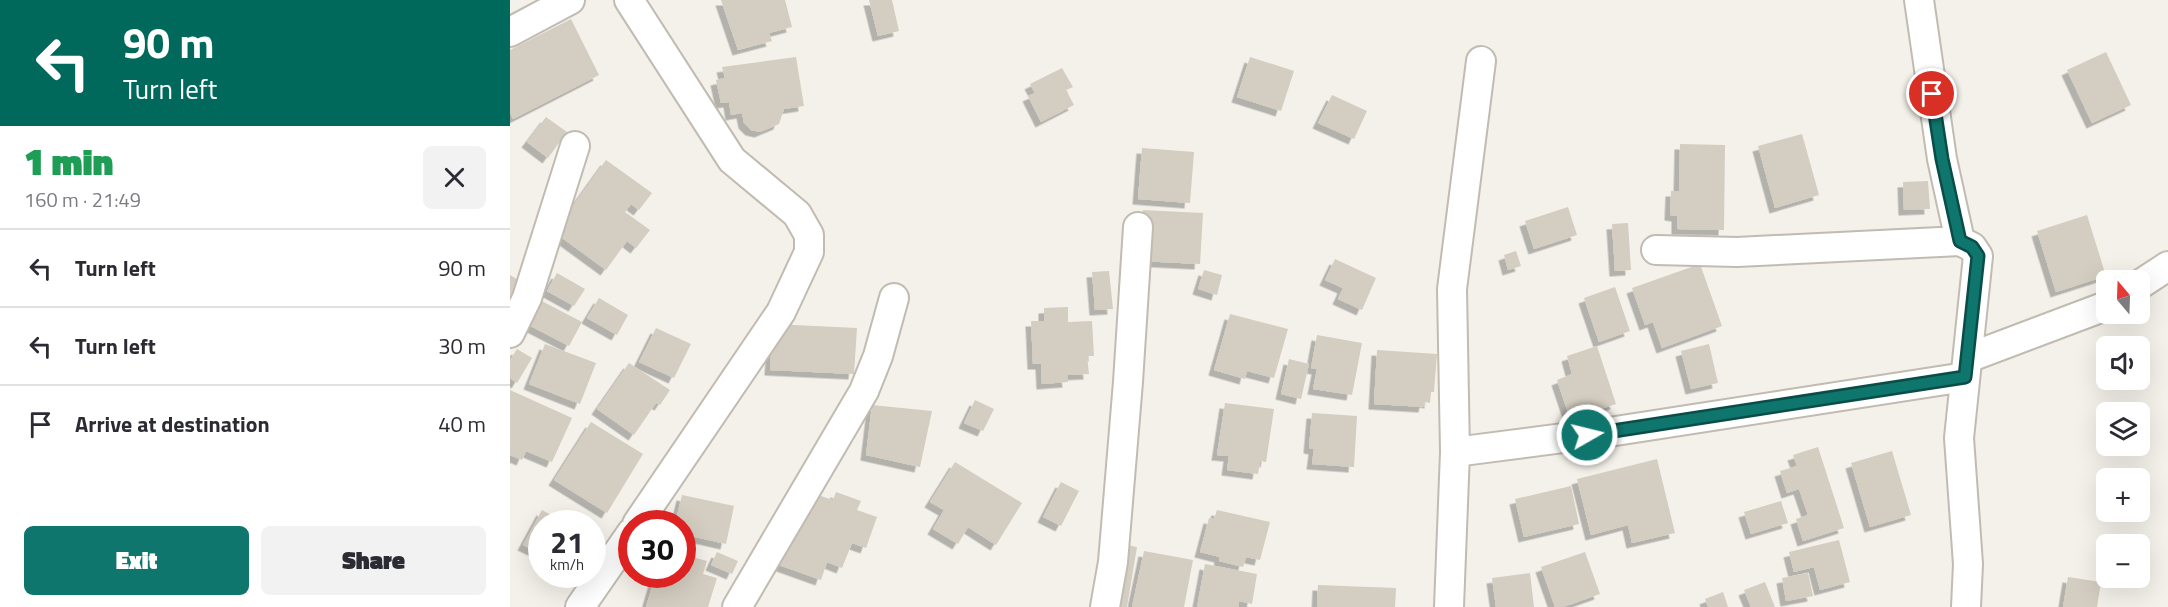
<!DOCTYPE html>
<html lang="en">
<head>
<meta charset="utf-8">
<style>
  body { margin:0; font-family:"Titillium Web",sans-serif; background:#f2f2f3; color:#2b2b33; height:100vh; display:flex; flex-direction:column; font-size:22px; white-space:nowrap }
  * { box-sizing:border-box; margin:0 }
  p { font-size:20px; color:#7c7c81 }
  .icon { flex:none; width:33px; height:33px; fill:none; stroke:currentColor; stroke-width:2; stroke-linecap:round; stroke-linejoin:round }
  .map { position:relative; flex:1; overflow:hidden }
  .side { display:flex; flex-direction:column; background:#fff; width:510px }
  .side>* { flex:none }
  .guide { background:#00695c; color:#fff; overflow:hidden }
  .needle { width:39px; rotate:341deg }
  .fabs { position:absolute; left:1586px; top:270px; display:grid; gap:12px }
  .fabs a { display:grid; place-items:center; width:54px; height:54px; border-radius:9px; background:#fff; box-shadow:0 6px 24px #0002; font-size:30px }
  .speed { position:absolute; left:18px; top:510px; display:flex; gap:12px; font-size:30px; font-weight:700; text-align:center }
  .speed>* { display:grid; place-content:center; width:78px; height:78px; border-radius:50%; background:#fff; box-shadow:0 6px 24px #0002; line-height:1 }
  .speed small { font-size:15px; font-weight:400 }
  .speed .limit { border:9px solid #d22; background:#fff; color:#111 }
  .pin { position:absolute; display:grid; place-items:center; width:51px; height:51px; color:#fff; margin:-26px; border:3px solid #fff; border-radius:50%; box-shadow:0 2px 6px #0007 }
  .me { position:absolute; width:66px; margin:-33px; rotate:82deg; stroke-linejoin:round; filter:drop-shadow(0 0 4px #0008) }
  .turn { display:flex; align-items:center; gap:21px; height:126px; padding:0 24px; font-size:27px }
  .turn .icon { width:78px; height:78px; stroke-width:2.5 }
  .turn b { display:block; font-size:42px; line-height:51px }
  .round { display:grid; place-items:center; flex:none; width:63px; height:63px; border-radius:9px; background:#f2f2f3 }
  .headline { display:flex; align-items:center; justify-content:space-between; height:102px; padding:0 24px }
  h1 { font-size:36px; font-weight:800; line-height:45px; color:#1e9e55 }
  .action { display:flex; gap:12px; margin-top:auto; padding:12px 24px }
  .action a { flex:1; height:69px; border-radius:9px; background:#0f766e; color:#fff; font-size:24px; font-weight:800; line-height:69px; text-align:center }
  .action a+a { background:#f2f2f3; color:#2b2b33 }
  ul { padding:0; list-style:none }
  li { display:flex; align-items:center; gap:18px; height:78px; padding:0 24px; border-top:2px solid #e1e1e2 }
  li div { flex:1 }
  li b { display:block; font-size:22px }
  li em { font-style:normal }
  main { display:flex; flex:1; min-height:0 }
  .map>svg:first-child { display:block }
</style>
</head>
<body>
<main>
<section class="side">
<div class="guide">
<div class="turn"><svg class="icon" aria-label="left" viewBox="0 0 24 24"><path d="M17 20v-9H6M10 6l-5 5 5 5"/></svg><div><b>90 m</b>Turn left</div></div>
</div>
<div class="headline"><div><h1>1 min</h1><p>160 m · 21:49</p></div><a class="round"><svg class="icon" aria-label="close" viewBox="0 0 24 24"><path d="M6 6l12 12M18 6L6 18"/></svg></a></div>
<ul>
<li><svg class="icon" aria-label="left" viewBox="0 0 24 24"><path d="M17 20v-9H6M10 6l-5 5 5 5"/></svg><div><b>Turn left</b></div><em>90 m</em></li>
<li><svg class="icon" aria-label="left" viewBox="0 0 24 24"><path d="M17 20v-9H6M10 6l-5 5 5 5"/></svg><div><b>Turn left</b></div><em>30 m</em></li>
<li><svg class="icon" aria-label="arrive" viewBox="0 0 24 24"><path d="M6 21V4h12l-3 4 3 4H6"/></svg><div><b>Arrive at destination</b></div><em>40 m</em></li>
</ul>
<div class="action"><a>Exit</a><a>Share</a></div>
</section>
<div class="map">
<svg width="1658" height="607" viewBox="0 0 1658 607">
  <defs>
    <filter id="shadow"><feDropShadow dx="-5.5" dy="5.5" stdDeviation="0" flood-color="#0004"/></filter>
  </defs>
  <rect width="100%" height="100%" fill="#f4f1ea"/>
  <path fill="#d4cdc1" filter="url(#shadow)" d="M211,0h64l7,27 -23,6 3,8 -34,9z
    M359,0h23l7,31 -21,5z
    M61,19l28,56 -86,44 -3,-7v-62z
    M1596,52l25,53 -39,18 -25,-53z
    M286,57l8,49 -20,3 -5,15 -19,8 -9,-2 -7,-7 -2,-10 -11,2 -2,-13 -8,1 -5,-23 9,-2 -3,-11z
    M740,57l44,14 -13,40 -44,-14z
    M552,68l11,19 -7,3 8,15 -33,17 -13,-26 7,-3 -5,-9z
    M822,95l35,16 -13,28 -36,-16z
    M36,117l21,15 -19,26 -21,-16z
    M1292,134l17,61 -44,13 -17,-62z
    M1170,144l45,1 -1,85 -47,-1v-13l-7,-1 1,-24h8z
    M632,148l52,4 -4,51 -52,-4z
    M96,160l46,33 -13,17 -8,-6 -6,8 25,18 -14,18 -9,-7 -21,29 -52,-38z
    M1418,181l2,28 -26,1 -1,-28z
    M1058,207l9,28 -43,14 -9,-28z
    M633,210l60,3 -3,51 -60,-3z
    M1577,215l19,61 -50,16 -19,-61z
    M1118,223l3,47 -16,1 -3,-47z
    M1006,251l5,15 -13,4 -4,-15z
    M825,259l41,19 -14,32 -24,-11 5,-11 -18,-8z
    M1190,264l22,62 -60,22 -9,-26 -8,3 -13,-37z
    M694,270l18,5 -5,20 -19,-6z
    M599,271l4,38 -18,1 -3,-38z
    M47,273l28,16 -11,17 -27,-15z
    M0,275l12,7 -12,21z
    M1105,287l15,44 -31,11 -15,-44z
    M26,298l46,24 -13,24 -46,-24z
    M89,298l29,17 -11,20 -30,-17z
    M558,307v15l24,-1 2,35h-7l2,18 -22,1 1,7 -26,2 -1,-20h-8l-2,-43h13v-13z
    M720,314l58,15 -14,49 -27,-7 -2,8 -31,-9z
    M263,324l84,4 -3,46 -84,-4z
    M146,328l35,16 -17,34 -35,-16z
    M807,335l45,8 -10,52 -39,-6 4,-20 -6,-1z
    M35,344l51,19 -16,41 -51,-20z
    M1199,344l9,39 -27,6 -10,-38z
    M1087,346l19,58 -46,15 -13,-39 15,-6 -5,-18z
    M7,349l15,9 -15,25 -7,-5v-18z
    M867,350l60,4 -3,38h-3l-1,11 -5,-1 -1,5 -50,-3z
    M779,359l20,5 -8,35 -20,-5z
    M119,363l41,27 -10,15 -4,-2 -22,32 -37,-26z
    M0,390l62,28 -20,44 -26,-11 -4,9 -12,-5z
    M465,400l19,9 -11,22 -19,-8z
    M715,403l49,6 -8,53 -6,-1 -2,13 -31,-4 2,-14 -12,-1z
    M362,405l60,6 -12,56 -54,-12z
    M802,413l45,3 -3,51 -42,-3 2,-15 -5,-1z
    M81,422l52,32 -36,59 -53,-33z
    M1308,447l26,81 -41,13 -7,-22 12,-4 -9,-26 -12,4 -7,-22 17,-5 -4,-11z
    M1382,451l19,64 -41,12 -19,-64z
    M1147,459l18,74 -43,10 -4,-18 -37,10 -14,-56z
    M445,462l67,41 -26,42 -28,-18 -10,17 -25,-15 11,-19 -14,-8z
    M551,482l18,9 -18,35 -18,-9z
    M1061,486l8,38 -55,13 -9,-38z
    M326,492l25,9 -4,9 20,7 -11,31 -14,-5 -10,25 -15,-6 -6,18 -42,-15 16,-43 8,3 12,-31 18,6z
    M172,495l52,11 -8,38 -44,-10v-10h-7z
    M1271,501l7,22 -37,11 -7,-22z
    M32,510l26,14h-26v30l-19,-9z
    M707,510l53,12 -10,38 -14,-3 -3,10 -24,-6 1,-4 -20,-5 9,-34 5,1z
    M82,537l13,6 -13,24z
    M1329,540l11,42 -30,8 -6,-23 -20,5 -5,-20z
    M606,543l21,4 -10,60h-21z
    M634,551l49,9 -9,47h-52z
    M207,552l21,9 -6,13 -21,-9z
    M1075,552l15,42 -37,13h-8l-14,-40z
    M172,554l25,7 -4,13 14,4 -9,29h-62l9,-30 15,4 2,-7h10z
    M695,564l52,10 -5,30 -13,-3 -1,6h-41z
    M1020,573l4,34h-38l-4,-29z
    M1298,573l5,23 -27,5 -4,-23z
    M1558,577l33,5 -4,25h-34z
    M1255,582l10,25h-24l-7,-17z
    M808,585l78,3 -1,19h-78z
    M1213,592l5,15h-20l-3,-8z"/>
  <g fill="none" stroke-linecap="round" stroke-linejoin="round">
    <g stroke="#c1bbb1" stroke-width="32">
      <path id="minor" d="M119,0l103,160 65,54 12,21v17l-28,60 -144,212
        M1409,0l23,159 18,82
        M0,32l60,-32
        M1146,250l81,2 223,-11 12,6 6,9 -19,182 9,126 -2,43
        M1629,285l29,-19
        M0,333l17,-35 48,-152
        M1458,358l138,-52
        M945,452l154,-20 356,-55
        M70,607l52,-75
        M227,607l127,-216 14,-35 16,-58
        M595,607l8,-45 15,-180 10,-155
        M939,607l6,-155 -3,-163 29,-228"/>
    </g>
    <use href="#minor" stroke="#fff" stroke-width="28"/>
  </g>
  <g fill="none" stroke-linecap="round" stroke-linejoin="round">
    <g stroke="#0a4d48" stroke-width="15">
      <path id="route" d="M1077,435l378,-58 13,-121 -6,-9 -12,-6 -18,-82 -10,-65"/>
    </g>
    <use href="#route" stroke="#0f766e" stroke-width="10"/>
  </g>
</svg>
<div class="fabs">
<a><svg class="needle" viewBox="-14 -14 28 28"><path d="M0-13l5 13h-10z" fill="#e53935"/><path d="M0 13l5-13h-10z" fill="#7c7c81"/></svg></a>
<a><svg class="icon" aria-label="sound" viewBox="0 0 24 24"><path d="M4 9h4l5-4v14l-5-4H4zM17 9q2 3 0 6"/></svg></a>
<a><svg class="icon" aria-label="layers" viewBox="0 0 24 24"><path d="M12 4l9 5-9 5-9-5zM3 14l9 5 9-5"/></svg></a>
<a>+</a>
<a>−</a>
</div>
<div class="speed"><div>21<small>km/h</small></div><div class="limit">30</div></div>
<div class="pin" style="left:1422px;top:94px;background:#d93025"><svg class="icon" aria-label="arrive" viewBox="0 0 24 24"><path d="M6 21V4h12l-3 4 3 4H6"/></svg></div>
<svg class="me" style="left:1077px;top:435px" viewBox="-20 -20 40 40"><circle r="17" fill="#0f766e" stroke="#fff" stroke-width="3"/><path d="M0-11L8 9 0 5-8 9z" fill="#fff"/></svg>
</div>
</main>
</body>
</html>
